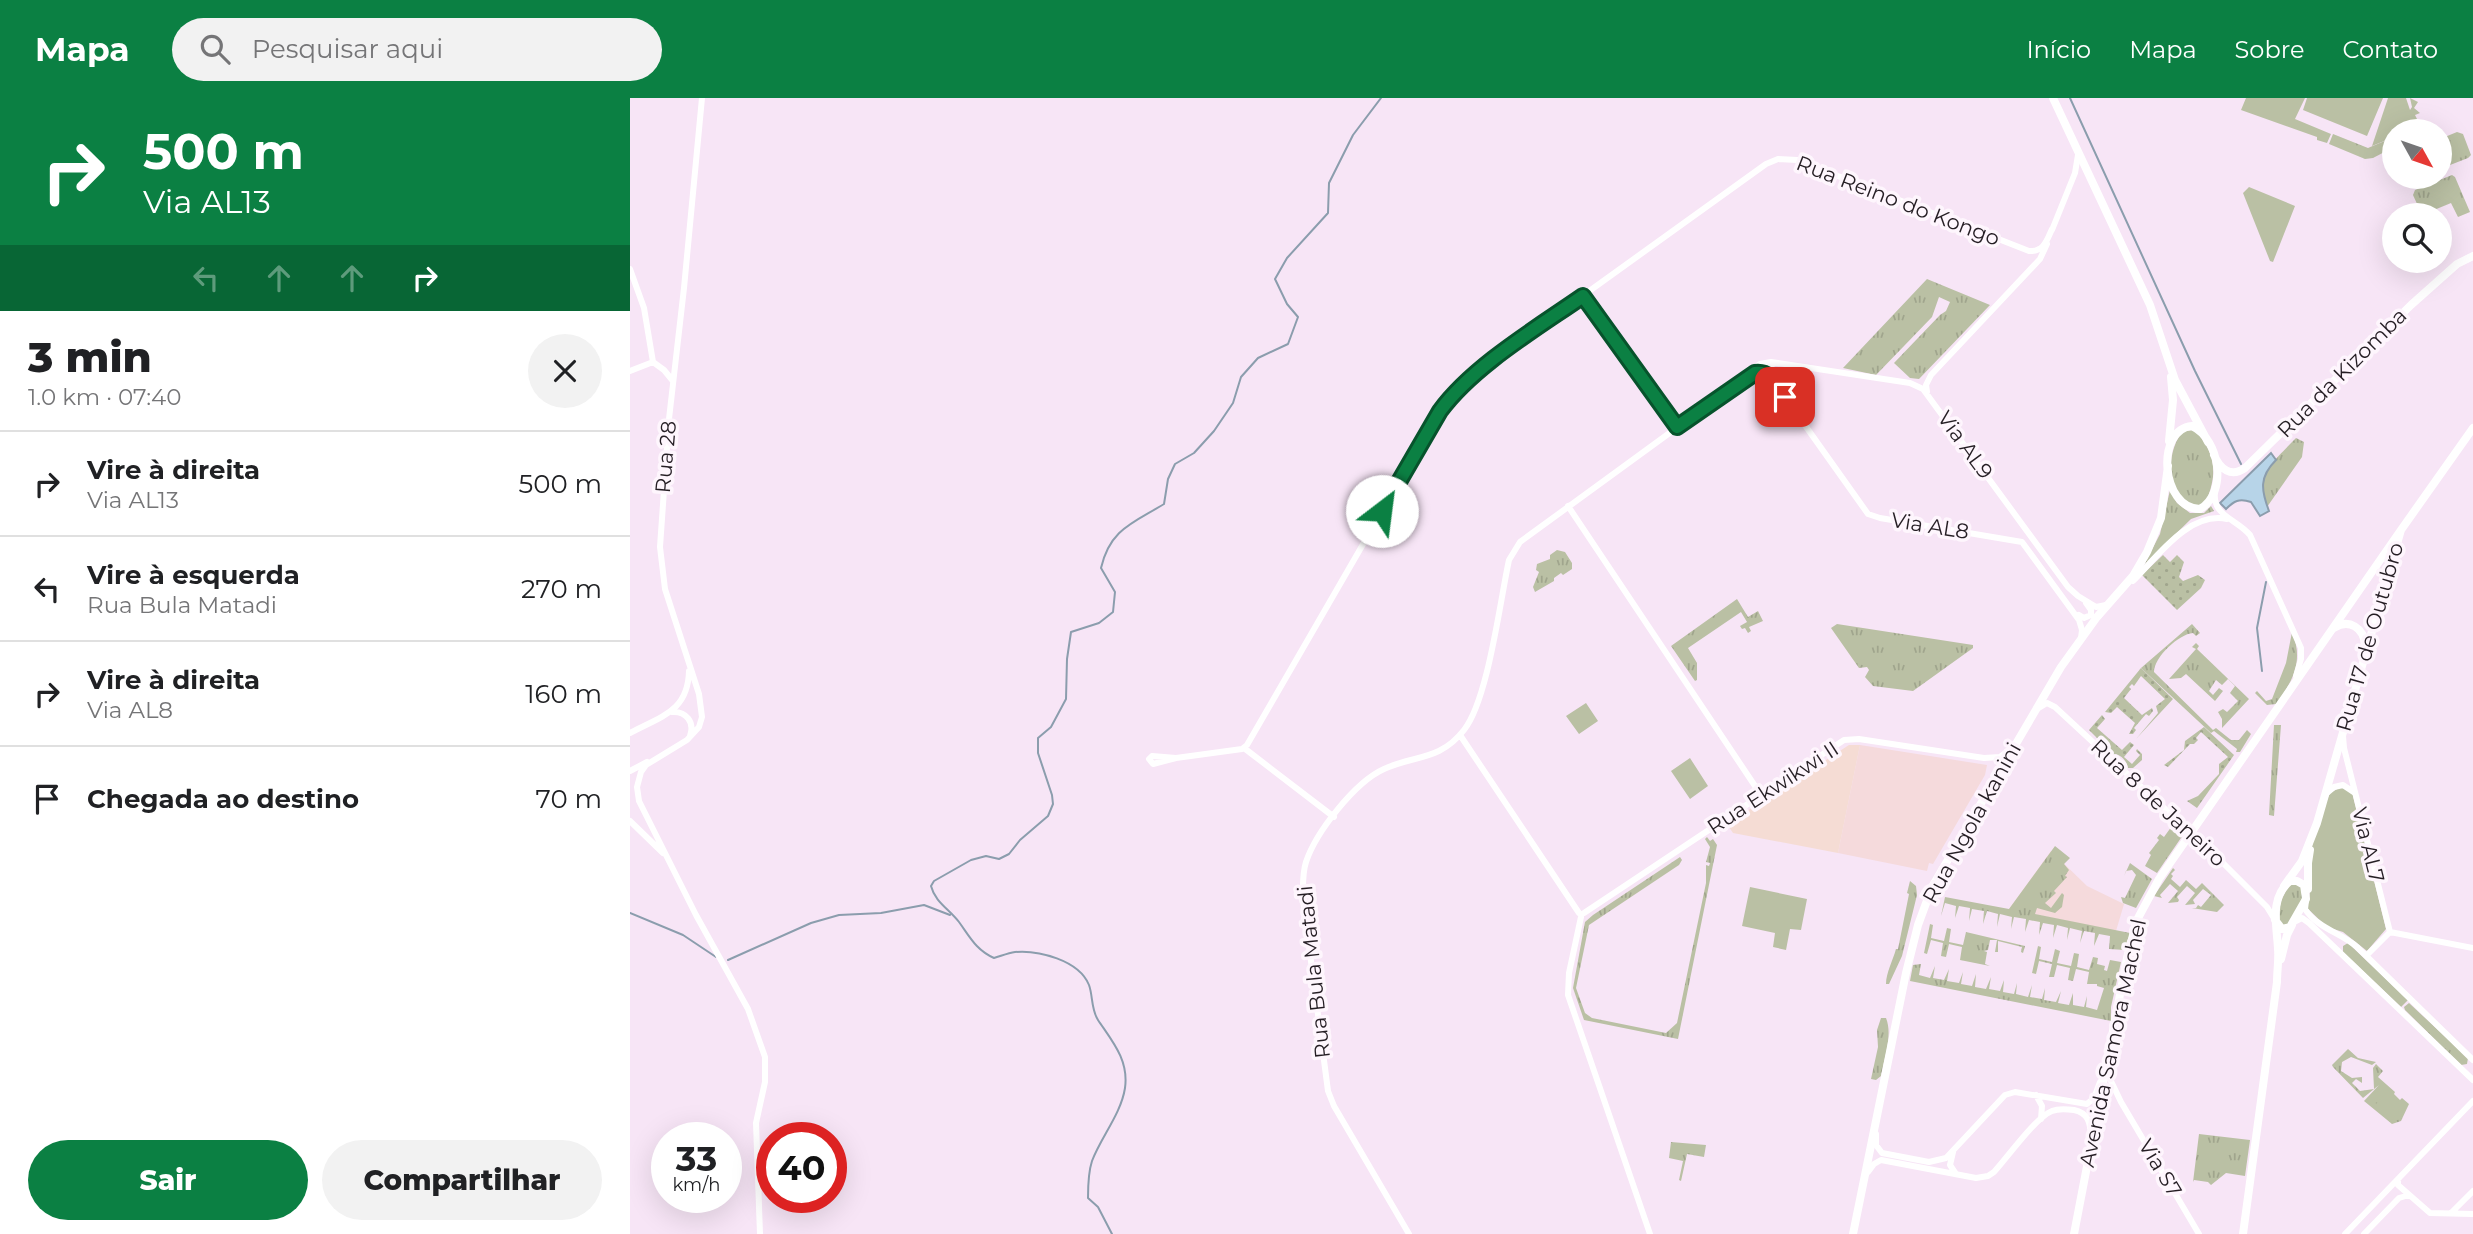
<!DOCTYPE html>
<html lang="pt">
<head>
<meta charset="utf-8">
<style>
  body { margin:0; font-family:Montserrat,sans-serif; background:#f2f2f2; color:#202124; height:100vh; display:flex; flex-direction:column; font-size:26px; white-space:nowrap }
  * { box-sizing:border-box; margin:0 }
  p { font-size:23px; color:#757577 }
  .icon { flex:none; width:38px; height:38px; fill:none; stroke:currentColor; stroke-width:2; stroke-linecap:round; stroke-linejoin:round }
  .map { position:relative; flex:1; overflow:hidden }
  .drawer { display:flex; flex-direction:column; background:#fff; width:630px }
  .drawer>* { flex:none }
  .top-card { background:#0b8043; color:#fff; overflow:hidden }
  .needle { width:46px; rotate:130deg }
  .controls { position:absolute; left:1752px; top:21px; display:grid; gap:14px }
  .controls a { display:grid; place-items:center; width:70px; height:70px; border-radius:50%; background:#fff; box-shadow:0 7px 28px #0002; font-size:35px }
  .speed { position:absolute; left:21px; top:1024px; display:flex; gap:14px; font-size:35px; font-weight:700; text-align:center }
  .speed>* { display:grid; place-content:center; width:91px; height:91px; border-radius:50%; background:#fff; box-shadow:0 7px 28px #0002; line-height:1 }
  .speed small { font-size:18px; font-weight:400 }
  .speed .limit { border:10px solid #d22; background:#fff; color:#111 }
  .pin { position:absolute; display:grid; place-items:center; width:60px; height:60px; color:#fff; margin:-30px; border-radius:14px; box-shadow:0 4px 10px #0006 }
  .me { position:absolute; width:77px; margin:-38px; rotate:30deg; stroke-linejoin:round; filter:drop-shadow(0 0 5px #0008) }
  .turn { display:flex; align-items:center; gap:24px; height:147px; padding:0 28px; font-size:32px }
  .turn .icon { width:91px; height:91px; stroke-width:2.5 }
  .turn b { display:block; font-size:49px; line-height:60px }
  .lanes { display:flex; align-items:center; height:66px; padding:0 28px; background:#0003; justify-content:center; gap:35px; direction:ltr }
  .lanes .off { opacity:.35 }
  .round { display:grid; place-items:center; flex:none; width:74px; height:74px; border-radius:37px; background:#f2f2f2 }
  .head { display:flex; align-items:center; justify-content:space-between; height:119px; padding:0 28px }
  h1 { font-size:42px; font-weight:800; line-height:52px }
  .action { display:flex; gap:14px; margin-top:auto; padding:14px 28px }
  .action a { flex:1; height:80px; border-radius:42px; background:#0b8043; color:#fff; font-size:28px; font-weight:800; line-height:80px; text-align:center }
  .action a+a { background:#f2f2f2; color:#202124 }
  ul { padding:0; list-style:none }
  li { display:flex; align-items:center; gap:21px; height:105px; padding:0 28px; border-top:2px solid #e0e0e0 }
  li div { flex:1 }
  li b { display:block; font-size:26px }
  li em { font-style:normal }
  header { display:flex; align-items:center; gap:42px; box-sizing:border-box; height:98px; padding:0 35px; background:#0b8043; color:#fff }
  header strong { font-size:33px }
  nav { display:flex; gap:38px; margin-inline-start:auto; font-size:24px }
  .search { width:490px; height:63px; background:#f2f2f2; display:flex; align-items:center; gap:18px; box-sizing:border-box; padding:0 24px; border-radius:38px; color:#757577; font-size:26px }
  main { display:flex; flex:1; min-height:0 }
  .map>svg:first-child { display:block }
</style>
</head>
<body>
<header>
<strong>Mapa</strong>
<div class="search"><svg class="icon" aria-label="search" viewBox="0 0 24 24"><circle cx="10" cy="10" r="6"/><path d="M15 15l6 6"/></svg>Pesquisar aqui</div>
<nav><a>Início</a><a>Mapa</a><a>Sobre</a><a>Contato</a></nav>
</header>
<main>
<section class="drawer">
<div class="top-card">
<div class="turn"><svg class="icon" aria-label="right" viewBox="0 0 24 24"><path d="M7 20v-9h11M14 6l5 5-5 5"/></svg><div><b>500 m</b>Via AL13</div></div>
<div class="lanes"><svg class="icon off" aria-label="left" viewBox="0 0 24 24"><path d="M17 20v-9H6M10 6l-5 5 5 5"/></svg><svg class="icon off" aria-label="ahead" viewBox="0 0 24 24"><path d="M12 20V5M6 11l6-6 6 6"/></svg><svg class="icon off" aria-label="ahead" viewBox="0 0 24 24"><path d="M12 20V5M6 11l6-6 6 6"/></svg><svg class="icon" aria-label="right" viewBox="0 0 24 24"><path d="M7 20v-9h11M14 6l5 5-5 5"/></svg></div>
</div>
<div class="head"><div><h1>3 min</h1><p>1.0 km · 07:40</p></div><a class="round"><svg class="icon" aria-label="close" viewBox="0 0 24 24"><path d="M6 6l12 12M18 6L6 18"/></svg></a></div>
<ul>
<li><svg class="icon" aria-label="right" viewBox="0 0 24 24"><path d="M7 20v-9h11M14 6l5 5-5 5"/></svg><div><b>Vire à direita</b><p>Via AL13</p></div><em>500 m</em></li>
<li><svg class="icon" aria-label="left" viewBox="0 0 24 24"><path d="M17 20v-9H6M10 6l-5 5 5 5"/></svg><div><b>Vire à esquerda</b><p>Rua Bula Matadi</p></div><em>270 m</em></li>
<li><svg class="icon" aria-label="right" viewBox="0 0 24 24"><path d="M7 20v-9h11M14 6l5 5-5 5"/></svg><div><b>Vire à direita</b><p>Via AL8</p></div><em>160 m</em></li>
<li><svg class="icon" aria-label="arrive" viewBox="0 0 24 24"><path d="M6 21V4h12l-3 4 3 4H6"/></svg><div><b>Chegada ao destino</b></div><em>70 m</em></li>
</ul>
<div class="action"><a>Sair</a><a>Compartilhar</a></div>
</section>
<div class="map">
<svg width="1843" height="1136" viewBox="0 0 1843 1136">
  <defs>
    <pattern id="grass-tufts" width="24" height="20" patternUnits="userSpaceOnUse" patternTransform="scale(1.75)"><rect width="24" height="20" fill="#bac0a4"/><path d="M3 7l-1-3M5 7V3M7 7l1-3M15 17l-1-3M17 17v-4M19 17l1-3" fill="none" stroke="#a0a58d"/></pattern>
    <pattern id="garden-dots" width="8" height="8" patternUnits="userSpaceOnUse" patternTransform="scale(1.75)"><rect width="8" height="8" fill="#bac0a4"/><path d="M2 2h.1M6 6h.1" fill="none" stroke="#a0a58d" stroke-width="1.8" stroke-linecap="round"/></pattern>
  </defs>
  <rect width="100%" height="100%" fill="#f7e5f6"/>
  <path fill="#f5dadc" d="M1230,647l127,20 -2,10 -52,89 -4,-1 -2,8 -89,-18z
    M1421,753l36,35 37,18 -8,27 -107,-22z"/>
  <path fill="#f5dcd4" d="M1219,647h11l-22,108 -105,-20 -6,-9z"/>
  <path fill="url(#grass-tufts)" d="M1827,34l6,2 8,21 -3,3 -23,9 -5,-8v-20z
    M1703,36l35,14 26,-11v10l-21,11 -8,1 -36,-15z
    M1822,77l3,2 15,35 -12,5 -7,-14 -29,12 -9,-20 2,-5z
    M1297,181l63,26 -71,74 -9,-1 -16,-15 46,-48 6,-4 4,-9 -11,-5 -7,20 -56,58 -33,-7z
    M1565,332c21,24 23,42 11,72l-11,5c-4,-3 -11,-7 -14,-11 -15,-18 -12,-48 2,-65z
    M1666,340l8,4 -2,15 -35,50c-15,-30 10,-49 29,-69z
    M1540,392l7,13 13,10h14l7,-7 3,5 -23,8 -47,46 16,-31z
    M927,452l8,2 7,11v6l-9,6 -2,-2 -7,5v3l-19,11 -2,-5 6,-15 -3,-2 1,-6 13,-5v-4z
    M1107,501l11,18 10,-6 5,10 -14,6 2,4 -3,2 -3,-5 -3,1 -2,-3 7,-4 -6,-10 -53,36 9,15v17l-2,1 -24,-35z
    M1207,526l136,21v3l-60,43 -40,-5 -8,-9 4,-7 -2,-3 -8,1 -28,-40z
    M1562,526l8,9 -4,3 -3,-3c-14,1 -39,24 -39,39l59,58 3,-2 15,12h8l8,-10 4,4 -11,18h-4l1,-3 -23,-18 -3,2 -70,-65z
    M1662,534c12,29 1,49 -16,72l-9,1 -12,-12 2,-2 9,10 6,-2 14,-36z
    M1566,545l3,3 -2,3 52,50 -27,29v-9l-4,-7 5,-3 4,3 11,-11 -8,-8 5,-7 -7,-7 -6,6 -6,-5 -7,11 4,4 6,-7 4,3 -8,10 -29,-27 -5,4 -12,1 27,-30 -4,-2z
    M1644,627h7l-7,91 -5,-1z
    M1544,725l9,12 -26,38 -12,-7 6,-11 -2,-2 10,-13 -2,-2 3,-4 4,3z
    M1077,739l3,4 3,-2 4,6 -39,194 -94,-19 -11,-32 12,-66 8,-7 87,-58 2,3 -3,5 -90,60 -13,63 9,25 7,5 74,15 11,-10 29,-140v-18l3,1 1,-3 -4,-1 4,-15 -5,-8z
    M1425,748l15,12 -6,6 5,6 -4,6 2,1 -13,14 2,2 -11,10 6,5 11,-15 2,2 -2,12 -7,6 -18,-5 -2,6 95,19 -5,17 -16,-1 1,-13 -11,-2 -5,12 1,-13 -11,-2 -4,12 2,-12 -12,-3 -3,12 1,-12 -11,-3 -4,13 1,-13 -11,-2 -4,12 1,-13 -11,-2 -4,12 1,-13 -12,-2 -3,12 1,-12 -12,-3 -3,13 1,-13 -11,-3 -4,13 1,-13 -12,-2 -3,12 1,-13 -11,-2 -4,12 1,-12 -11,-3 -4,13 4,-19 64,12z
    M1500,765l22,16 -16,29 -13,-5 -2,-6 4,1 11,-23 -4,-5 -6,1 -2,5z
    M1543,770l2,2 -4,4 2,2 -2,3 9,8 6,-7 10,9 6,-6 22,22 -7,7 -25,-4h4l2,-3 3,2 10,-12 -8,-6 -10,11 2,4 -10,1 10,-12 -8,-7 -10,11 2,3 -1,2 -10,1 10,-12 -8,-7 -10,11 2,3 -8,-2z
    M1280,783l6,5 1,9 -15,61 -13,28h-3c0,-11 7,-24 10,-35h2l11,-55 -2,-1z
    M1661,786l11,1 2,14 -15,26 -9,1c-2,-18 0,-28 11,-42z
    M1300,826l3,1 -2,13 13,3 3,-13 4,1 -2,13 14,3 3,-13 59,14 -2,7 -2,-1 1,-5 -24,-6v11h-3l2,-12h-7l-2,10 -4,1 3,1 -2,12 5,2 -30,-6 2,-13 -13,-3 -3,13 -5,-1 2,-13 -12,-3 -4,14 -3,-1z
    M1718,845l60,57 -7,7 -58,-55v-6z
    M1408,848l3,1 -2,12 13,3 3,-13 5,2 -3,12 14,3 3,-13 5,1 -2,13 12,3 4,-13 5,1 -1,6 8,2 -1,4 3,1 3,-11 11,2 -10,45v14l-201,-40 3,-16 8,-1 -2,11 11,3 5,-12 -2,12 11,2 5,-11 -2,12 12,2 4,-11 -2,12 11,2 4,-12 -1,13 11,2 5,-12 -2,12 11,2 4,-11 -1,12 11,2 3,-11 -1,11 12,3 4,-12 -2,12 12,2 3,-11 -1,12 12,2 5,-11 -3,12 11,2 4,-12v12l11,2 3,-11 -1,11 11,3 7,-22 -7,-2v-2h-10l2,-12 -13,-3 -3,12 -5,-1 2,-12 -13,-3 -3,12h-5l3,-13 -13,-3 -3,13 -4,-1z
    M1779,905l59,55 -1,6 -6,1 -56,-55 -1,-3z
    M1251,920h5c7,17 -2,41 -5,58l-5,4 -5,-1 7,-32 -1,-17z
    M1718,951l10,9 18,4 -4,3 -21,-8 -9,5 -1,9 11,7 10,-1v6l-6,-4 -4,4 8,8 14,-2 -1,-21 3,-4 7,7 -5,6 17,15 -1,2 6,6 2,-2 7,6 -8,17 -9,3 -28,-23 15,-16 -16,13 -30,-31 -1,-2z
    M1569,1036l51,6 -5,36 -19,-3 -15,12 -3,-3 -14,-2 -1,2z
    M1041,1044l35,3 -2,12 -17,-3 -6,27 -2,-1 4,-19 -14,-3z"/>
  <path fill="#bac0a4" d="M1616,0h59l-10,21 36,15 -4,9 -10,-3v-3l-76,-27z
    M1677,0h76l-16,38 -64,-26z
    M1758,0h18l4,12 2,-3 -2,-9 8,4 -4,6 6,5 -5,2 4,8 -5,1 -2,7h-18v6l-22,9z
    M1619,89l46,19 -22,56 -3,-1 -27,-68z
    M956,605l12,18 -19,13 -13,-18z
    M1060,660l18,28 -18,13 -19,-28z
    M1711,689l11,5 34,137 -19,22 -24,-19 -16,-5 -20,-19c5,-16 2,-23 2,-39 1,-24 11,-54 21,-76z
    M1120,789l57,12 -6,31 -11,-1 -4,21 -13,-3 2,-14 -33,-7z
    M1759,992l16,16 -15,16 -16,-16z"/>
  <path fill="url(#garden-dots)" d="M1533,457l7,7 7,-7 7,7 -5,15 4,4 15,-6 7,5 -4,8 -24,22 -35,-35z
    M1511,570l32,31 -37,40 22,-26 -2,-7 9,-7 -24,-23 -7,10 -2,-2 -3,3 2,2 -7,9 18,17 10,-7 1,3 -4,5 -3,-2 -12,14 2,2 -3,4h-4l6,-11 -18,-16 -6,6 -6,-1z
    M1472,617l3,4 -8,9 25,22 8,-8 4,3 -10,12 8,7 8,-9 -4,-4 1,-2 5,5v6l-9,8h-5c-1,-7 -7,-14 -15,-14l-24,-24z
    M1574,629l30,28 -37,53 -10,-7 11,-5 21,-22v-10l9,-7 -27,-25 -5,6 2,2 -4,4h-4l-22,23 -4,-2 20,-15 1,-9z"/>
  <path fill="#b7d4e8" stroke="#8b9dad" stroke-width="2" d="M1641,355l5,7c-17,17 -15,30 -7,51l-9,5 -9,-14c-12,-4 -17,-1 -25,7l-6,-6z"/>
  <g fill="none" stroke-linecap="round" stroke-linejoin="round">
    <path stroke="#8b9dad" stroke-width="2" d="M1440,0l125,273 46,93
      M1632,573l-5,-43 9,-46
      M0,815l53,22 33,22
      M98,862l83,-37 28,-8 42,-2 43,-8 26,10
      M482,1136l-14,-27 -10,-9c0,-12 0,-25 4,-37 9,-24 29,-47 33,-73 4,-28 -13,-47 -27,-68 -7,-11 -5,-24 -9,-35 -10,-25 -51,-35 -74,-33 -7,1 -14,4 -21,6 -18,-8 -24,-21 -35,-36 -10,-13 -24,-20 -28,-36l3,-5 37,-21 15,-4 13,3 10,-5 11,-14 28,-24 5,-12 -1,-9 -14,-42v-15l13,-11 15,-28 1,-40 4,-27 28,-9 14,-11 2,-20 -14,-24c9,-39 32,-45 63,-64l4,-25 7,-15 19,-11 20,-22 19,-28 8,-26 17,-19 30,-14 10,-27 -11,-13 -12,-25 12,-21 41,-45 1,-30 24,-48 28,-37"/>
    <path stroke="#fff" stroke-width="6" d="M72,0l-18,190 -15,131 -9,128 5,42 34,105 3,23 -3,10 -12,13 -41,25 -5,7 -4,15 2,14 57,114 52,94 17,48v25l-9,41 4,111
      M1422,132l23,-57 3,-18
      M0,171l14,39 9,54
      M953,198l94,131
      M23,264l11,8 9,11
      M1144,265l-5,5 1,8 98,138 12,4 142,24 57,78 3,10 -1,8
      M0,273l23,-9
      M1114,278l16,-12 11,-2 139,21 13,6 145,198 10,9 18,11 10,-2
      M1297,294l-1,-7 5,-10 109,-116 7,-15
      M1585,394c-3,24 22,27 35,43l51,113v11l-5,17
      M938,408l193,289
      M1503,483c24,-24 56,-70 94,-62
      M1449,517l5,3 7,-3v-5l-5,-7
      M1407,611l10,-6 8,4 163,151 49,49 8,13
      M42,614c14,-1 23,10 18,24
      M0,635c32,-17 58,-22 59,-62
      M830,637l119,178
      M1713,638l1,12 46,184
      M614,650l90,69
      M546,660l-24,-2 -3,3 4,5 23,-6 66,-9 5,-4 193,-334 17,-20 28,-25 281,-202 12,-5 19,1 232,91c15,1 18,-11 23,-22
      M0,673l17,-9
      M1697,695l7,-6 9,-2 12,8
      M0,723l33,32
      M1676,803l-1,8c12,19 36,24 52,38l116,113
      M954,815l260,-173 15,-1 125,19 16,-1 11,-8
      M951,819l-12,56 -1,22 82,239
      M1664,824l8,-4 7,5 164,157
      M1760,834l83,16
      M1736,858l24,-24
      M1479,968l1,13 11,23 78,132
      M1406,997l6,11 -1,13
      M1246,1036v11l6,8 47,9 17,-4 59,-63 10,-3 72,12 7,-6 6,-16
      M1323,1054l-3,13 6,9
      M1238,1074l6,-8 7,-4 95,18 12,-2 6,-4c13,-14 42,-55 58,-61 7,-3 15,-2 22,-1 14,3 16,12 17,25
      M1768,1081v6l32,28 43,1
      M1821,1115l22,-22
      M779,1136l-75,-128 -6,-15 -25,-191c0,-13 -1,-26 3,-38 10,-30 49,-80 78,-93 30,-14 56,-8 80,-39 24,-30 36,-129 45,-170l11,-18 214,-156 24,-14 12,4
      M1715,1136l128,-133
      M1734,1136l35,-36 10,-3"/>
    <path stroke="#fff" stroke-width="8" d="M1423,0l97,207 25,75 33,62
      M1562,328c28,13 36,67 8,83 -39,0 -45,-80 -8,-83z
      M1539,343l4,-41 -2,-23
      M1584,357c6,14 17,23 31,13l166,-163 46,-41 16,-8
      M1704,530c15,-10 30,0 31,17
      M1654,788l18,-25 15,-38 84,-293 72,-102
      M1678,791v-26l2,-13
      M1651,861l6,-24 5,-10
      M1223,1136l53,-261 12,-48 14,-38 129,-220 36,-50 36,-41 14,-24 14,-34 7,-52
      M1444,1136l53,-276 10,-38 22,-41 242,-349
      M1613,1136l34,-252c0,-11 2,-22 1,-33 -1,-23 -9,-51 12,-68h7l7,4 2,14 -16,28 -8,2 -7,-9"/>
  </g>
  <g fill="none" stroke-linecap="round" stroke-linejoin="round">
    <g stroke="#07532c" stroke-width="18">
      <path id="route" d="M752,413l58,-100c33,-45 97,-83 143,-115l94,131 78,-54c16,-2 21,12 30,24"/>
    </g>
    <use href="#route" stroke="#0b8043" stroke-width="12"/>
  </g>
  <g text-anchor="middle" stroke-width="7" stroke-linejoin="round" paint-order="stroke">
    <g font-size="21" fill="#251e24" stroke="#fef6fd">
      <text transform="translate(1268 103) rotate(21)" y="7">Rua Reino do Kongo</text>
      <text transform="translate(1712 275) rotate(-45)" y="7">Rua da Kizomba</text>
      <text transform="translate(1335 347) rotate(54)" y="7">Via AL9</text>
      <text transform="translate(36 359) rotate(-85)" y="7">Rua 28</text>
      <text transform="translate(1300 428) rotate(9)" y="7">Via AL8</text>
      <text transform="translate(1740 539) rotate(-74)" y="7">Rua 17 de Outubro</text>
      <text transform="translate(1143 690) rotate(-33)" y="7">Rua Ekwikwi II</text>
      <text transform="translate(1528 705) rotate(43)" y="7">Rua 8 de Janeiro</text>
      <text transform="translate(1342 725) rotate(-61)" y="7">Rua Ngola kanini</text>
      <text transform="translate(1738 747) rotate(76)" y="7">Via AL7</text>
      <text transform="translate(684 874) rotate(-96)" y="7">Rua Bula Matadi</text>
      <text transform="translate(1483 945) rotate(-78)" y="7">Avenida Samora Machel</text>
      <text transform="translate(1530 1070) rotate(59)" y="7">Via S7</text>
    </g>
  </g>
</svg>
<div class="controls">
<a><svg class="needle" viewBox="-14 -14 28 28"><path d="M0-13l5 13h-10z" fill="#e53935"/><path d="M0 13l5-13h-10z" fill="#757577"/></svg></a>
<a><svg class="icon" aria-label="search" viewBox="0 0 24 24"><circle cx="10" cy="10" r="6"/><path d="M15 15l6 6"/></svg></a>
</div>
<div class="speed"><div>33<small>km/h</small></div><div class="limit">40</div></div>
<div class="pin" style="left:1155px;top:299px;background:#d93025"><svg class="icon" aria-label="arrive" viewBox="0 0 24 24"><path d="M6 21V4h12l-3 4 3 4H6"/></svg></div>
<svg class="me" style="left:752px;top:413px" viewBox="-20 -20 40 40"><circle r="19" fill="#fff"/><path d="M0-13L10 11 0 6-10 11z" fill="#0b8043"/></svg>
</div>
</main>
</body>
</html>
